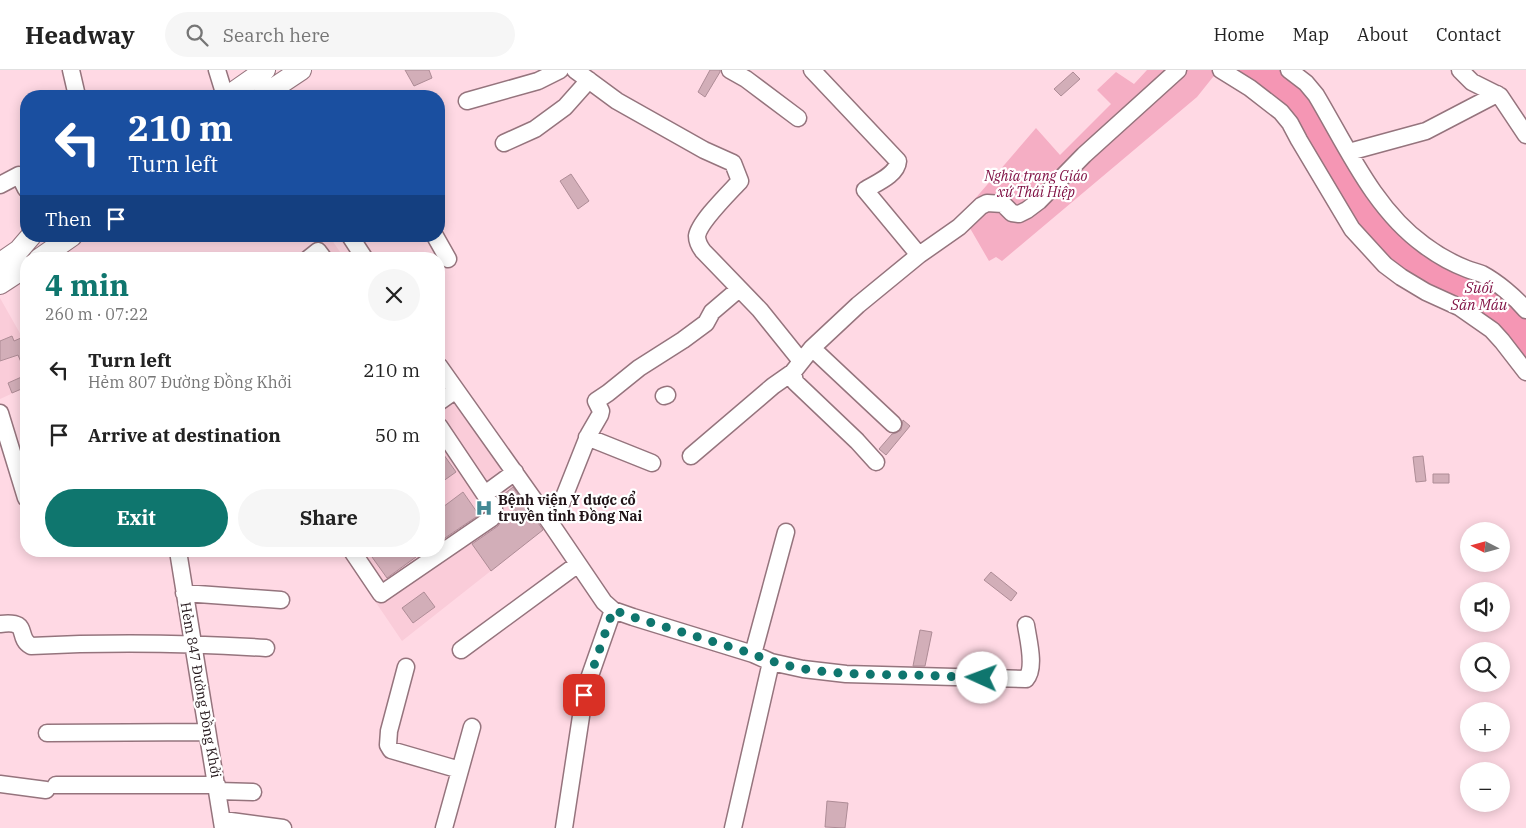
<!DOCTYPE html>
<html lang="en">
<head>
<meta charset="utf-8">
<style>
  body { margin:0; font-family:"IBM Plex Serif",serif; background:#f6f6f6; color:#222; height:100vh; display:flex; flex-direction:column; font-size:19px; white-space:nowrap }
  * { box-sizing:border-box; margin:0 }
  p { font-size:16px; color:#767676 }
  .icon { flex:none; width:28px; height:28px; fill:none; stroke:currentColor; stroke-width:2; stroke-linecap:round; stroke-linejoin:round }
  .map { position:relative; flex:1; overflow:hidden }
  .details { position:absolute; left:20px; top:182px; width:425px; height:305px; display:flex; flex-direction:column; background:#fff; border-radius:20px; box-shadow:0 2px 12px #0003 }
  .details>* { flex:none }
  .banner { position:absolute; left:20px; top:20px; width:425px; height:152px; border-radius:20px; box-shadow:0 2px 12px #0003; background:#1a4fa0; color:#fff; overflow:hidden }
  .needle { width:32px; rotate:276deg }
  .controls { position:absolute; left:1460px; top:452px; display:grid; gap:10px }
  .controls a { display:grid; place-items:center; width:50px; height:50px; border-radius:50%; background:#fff; box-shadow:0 2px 12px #0003; font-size:25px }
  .pin { position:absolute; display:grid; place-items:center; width:42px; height:42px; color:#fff; margin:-21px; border-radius:10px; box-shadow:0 2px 8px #0006 }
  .me { position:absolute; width:55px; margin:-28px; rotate:272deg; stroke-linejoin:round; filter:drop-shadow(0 0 4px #0008) }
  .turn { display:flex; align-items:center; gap:18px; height:105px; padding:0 25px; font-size:22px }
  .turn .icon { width:65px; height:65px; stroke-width:2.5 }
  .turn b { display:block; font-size:35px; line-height:42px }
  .then { display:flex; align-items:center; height:48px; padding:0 25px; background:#0003; gap:10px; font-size:19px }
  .round { display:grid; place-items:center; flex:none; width:52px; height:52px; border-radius:26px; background:#f6f6f6 }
  .overview { display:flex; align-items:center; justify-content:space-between; height:85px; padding:0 25px }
  h1 { font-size:30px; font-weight:700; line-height:38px; color:#0f766e }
  .action { display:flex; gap:10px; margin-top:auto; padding:10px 25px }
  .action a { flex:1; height:58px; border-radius:30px; background:#0f766e; color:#fff; font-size:20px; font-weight:700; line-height:58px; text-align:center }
  .action a+a { background:#f6f6f6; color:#222 }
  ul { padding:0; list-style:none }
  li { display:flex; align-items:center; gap:15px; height:65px; padding:0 25px }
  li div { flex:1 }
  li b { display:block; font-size:19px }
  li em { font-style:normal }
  header { display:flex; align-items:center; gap:30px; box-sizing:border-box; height:70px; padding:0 25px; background:#fff; border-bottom:1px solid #e0e0e0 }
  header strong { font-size:24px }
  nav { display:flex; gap:28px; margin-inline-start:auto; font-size:18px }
  .search { width:350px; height:45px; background:#f6f6f6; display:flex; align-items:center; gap:12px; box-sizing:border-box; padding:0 18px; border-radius:28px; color:#767676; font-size:19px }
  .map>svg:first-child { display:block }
</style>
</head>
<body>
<header>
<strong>Headway</strong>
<div class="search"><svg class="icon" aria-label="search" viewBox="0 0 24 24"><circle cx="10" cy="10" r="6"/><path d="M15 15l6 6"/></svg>Search here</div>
<nav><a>Home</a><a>Map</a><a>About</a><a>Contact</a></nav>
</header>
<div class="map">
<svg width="1526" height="758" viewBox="0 0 1526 758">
  <rect width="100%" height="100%" fill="#ffd9e4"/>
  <path fill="#faccd9" d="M323,166h6l16,23h-54z
    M0,228l26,46v43l-26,12z
    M439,312l105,147 -142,112 -61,-90h98z"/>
  <path fill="#f5aec4" d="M1147,0h67l3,2 -20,25 -195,164 -6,-4 -7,4 -22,-38 -6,-8 75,-87 24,27 51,-51 -14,-14 19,-18 18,12z"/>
  <path fill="#f596b4" d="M1230,0h51l22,16 64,105 111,86 48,40v49l-122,-93 -48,-46 -52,-87z"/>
  <path fill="#d2aeb8" stroke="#ae8c96" d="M405,0h24l3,8 -18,8z
    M710,0h10v2l-15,25 -7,-5z
    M1073,2l7,7 -19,17 -7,-7z
    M571,104l18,27 -11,8 -18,-28z
    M12,266l2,5 7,-3 5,11v25l-8,-19 -18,6v-20z
    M26,305v12l-14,6 -4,-10z
    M903,350l7,6 -24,29 -7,-6 13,-15 4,-1 5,-3z
    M439,378l17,24 -17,12z
    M1423,386l3,25 -10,1 -3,-25z
    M1433,404h16v9h-16z
    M513,417l30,43 -52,41 -19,-27 26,-18 4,-6 12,-9 -11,-16z
    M463,422l16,23 -40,27v-32z
    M380,481h32l4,6 -29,21 -15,-21z
    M991,502l26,21 -6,8 -27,-21z
    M424,522l11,15 -22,16 -11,-15z
    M920,560l12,2 -7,34h-12z
    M827,731l21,2 -3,25 -20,-1z"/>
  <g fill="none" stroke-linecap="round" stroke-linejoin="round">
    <g stroke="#95747d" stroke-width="19">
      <path id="minor" d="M71,0l6,26
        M217,0l8,26
        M575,0l42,31 87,49 29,13 7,18c-10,11 -41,41 -43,55 0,6 3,11 6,15l57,59 41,51
        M730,0l16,9 52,39
        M812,0l86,91c-1,14 -22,22 -33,29l54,65
        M1221,0l29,18 31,24 9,11 9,17 53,89 33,36 16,12 25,15 33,15 33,23 10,11 24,31
        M1289,0l17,13 10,12c31,52 58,114 108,150 12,9 30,19 43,24 5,2 10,3 15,5 15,8 33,23 44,36
        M1460,0l12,12 28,14 26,39
        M467,31l71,-20 22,-11
        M504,73l31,-14 30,-22 24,-27
        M1349,82l77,-21 71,-37
        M0,115l19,-10 7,14
        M350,166l15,23
        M435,166l13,23
        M308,189l10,-8 6,8
        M812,278l81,76
        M439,296l110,155 55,81 9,8 -28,80 -21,138
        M793,302l2,10 62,59 19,21
        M664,326l3,-1
        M439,332l17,-12
        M0,343l26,85
        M587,367l65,26
        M691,386l82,-70 20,-14 19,-24 46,-43 61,-50 40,-28 22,-21 6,-3 16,1 9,9 7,1 8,-4 12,-9 45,-46 94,-85
        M485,424l30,-22
        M549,451l9,-9 31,-78 11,-19 1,-4 -5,-10 12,-8 31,-25 44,-28 23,-17 6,-11 27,-23
        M178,481l45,277
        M352,481l29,43 111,-76 2,-10 -55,-82
        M184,523l97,7
        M613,540l20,7 120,37 18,8 32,7 43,5 180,5c10,-11 2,-40 0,-54
        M0,554c32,-4 15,13 31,22 78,-4 157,-3 235,2
        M461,580l117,-86
        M753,584l33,-122
        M406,597l-17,64 -1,14 3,5 69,20
        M47,663l160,-1
        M0,714l46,6
        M56,715h161
        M218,721l35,1
        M223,750l60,8
        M444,758l28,-101
        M733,758l38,-166"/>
    </g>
    <g stroke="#95747d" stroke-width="22">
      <path id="major" d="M228,26l37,-26
        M262,26l39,-26
        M39,189l33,-23
        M0,193l19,-13 12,-14
        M0,214l26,-17"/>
    </g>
    <use href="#minor" stroke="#fff" stroke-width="16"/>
    <use href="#major" stroke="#fff" stroke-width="20"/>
  </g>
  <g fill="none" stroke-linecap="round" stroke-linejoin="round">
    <path stroke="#0f766e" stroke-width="9" stroke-dasharray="0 16.2" d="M584,625l29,-85 20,7 120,37c48,21 101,20 152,21 26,0 52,2 77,3"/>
  </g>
  <defs>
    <g id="hospital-bare" transform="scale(1.35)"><path d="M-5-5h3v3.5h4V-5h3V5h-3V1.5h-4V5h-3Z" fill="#438994" stroke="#fff" stroke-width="2.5" paint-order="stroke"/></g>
  </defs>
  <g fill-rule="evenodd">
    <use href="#hospital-bare" x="484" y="438"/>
  </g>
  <g text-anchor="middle" stroke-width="4.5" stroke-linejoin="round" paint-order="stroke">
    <g font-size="14" font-style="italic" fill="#801145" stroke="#fff">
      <text x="1036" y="111">Nghĩa trang Giáo<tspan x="1036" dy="16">xứ Thái Hiệp</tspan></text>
    </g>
    <g font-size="14" font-weight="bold" fill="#221519" stroke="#fff" text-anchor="start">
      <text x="498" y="435">Bệnh viện Y dược cổ<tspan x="498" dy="16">truyền tỉnh Đồng Nai</tspan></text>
    </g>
    <g font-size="14" fill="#221519" stroke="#fff">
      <text transform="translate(201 620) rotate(80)" y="5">Hẻm 847 Đường Đồng Khởi</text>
    </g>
    <g font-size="15" font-style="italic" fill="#841648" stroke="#fff">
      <text x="1479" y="223">Suối<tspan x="1479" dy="17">Săn Máu</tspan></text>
    </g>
  </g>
</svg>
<div class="controls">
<a><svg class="needle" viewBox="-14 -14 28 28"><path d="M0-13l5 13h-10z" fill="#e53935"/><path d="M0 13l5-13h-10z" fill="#767676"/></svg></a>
<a><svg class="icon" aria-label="sound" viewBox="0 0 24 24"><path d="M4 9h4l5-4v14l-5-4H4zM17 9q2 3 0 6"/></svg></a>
<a><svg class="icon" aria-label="search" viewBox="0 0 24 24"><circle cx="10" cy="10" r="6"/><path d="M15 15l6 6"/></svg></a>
<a>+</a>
<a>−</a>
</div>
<div class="pin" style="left:584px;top:625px;background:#d93025"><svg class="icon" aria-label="arrive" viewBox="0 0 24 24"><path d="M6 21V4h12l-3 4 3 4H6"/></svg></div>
<svg class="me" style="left:982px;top:608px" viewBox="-20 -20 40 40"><circle r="19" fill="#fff"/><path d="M0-13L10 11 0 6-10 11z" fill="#0f766e"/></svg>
<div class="banner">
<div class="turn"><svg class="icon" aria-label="left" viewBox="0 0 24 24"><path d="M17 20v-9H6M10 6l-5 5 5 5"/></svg><div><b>210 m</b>Turn left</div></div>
<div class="then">Then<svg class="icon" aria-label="arrive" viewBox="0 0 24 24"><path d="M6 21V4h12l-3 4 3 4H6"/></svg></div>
</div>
<section class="details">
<div class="overview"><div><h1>4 min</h1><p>260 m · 07:22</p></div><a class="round"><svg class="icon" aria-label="close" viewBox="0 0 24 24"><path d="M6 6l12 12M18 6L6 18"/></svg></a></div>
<ul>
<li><svg class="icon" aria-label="left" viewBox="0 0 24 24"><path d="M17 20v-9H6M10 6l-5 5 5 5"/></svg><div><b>Turn left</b><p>Hẻm 807 Đường Đồng Khởi</p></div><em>210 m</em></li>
<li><svg class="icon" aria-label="arrive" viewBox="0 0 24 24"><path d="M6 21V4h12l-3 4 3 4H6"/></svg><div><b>Arrive at destination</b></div><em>50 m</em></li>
</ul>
<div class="action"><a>Exit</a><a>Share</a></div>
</section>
</div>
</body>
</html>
